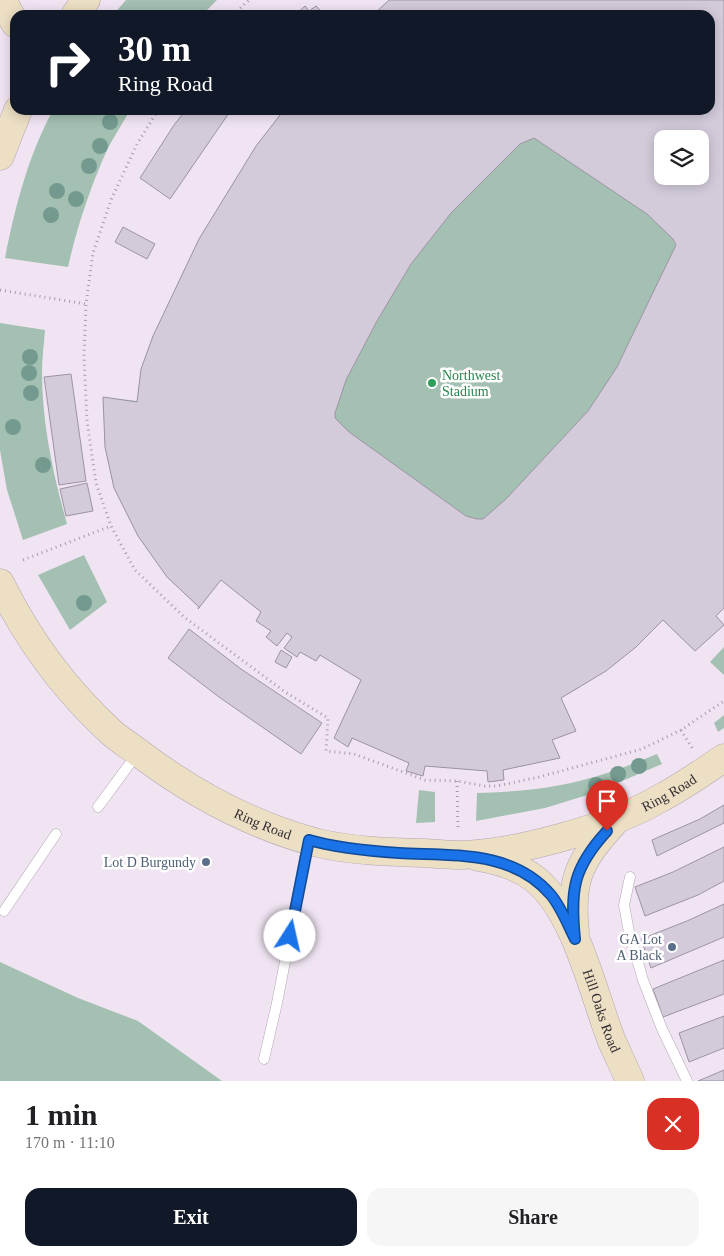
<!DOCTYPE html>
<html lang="en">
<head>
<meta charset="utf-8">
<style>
  body { margin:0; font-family:"Times New Roman",serif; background:#f6f6f6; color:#202124; height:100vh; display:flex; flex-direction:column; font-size:19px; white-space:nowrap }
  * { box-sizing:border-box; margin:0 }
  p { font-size:16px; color:#757577 }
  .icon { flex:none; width:28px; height:28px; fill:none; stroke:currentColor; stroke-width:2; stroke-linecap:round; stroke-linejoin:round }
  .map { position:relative; height:1081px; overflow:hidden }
  .details { display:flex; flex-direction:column; background:#fff; flex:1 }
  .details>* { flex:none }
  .top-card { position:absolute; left:10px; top:10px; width:705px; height:105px; border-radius:15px; box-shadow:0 2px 12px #0003; background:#111827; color:#fff; overflow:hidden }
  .controls { position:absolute; left:654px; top:130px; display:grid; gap:10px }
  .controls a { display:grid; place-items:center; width:55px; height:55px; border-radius:10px; background:#fff; box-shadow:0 2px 12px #0003; font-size:25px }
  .pin { position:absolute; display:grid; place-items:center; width:42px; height:42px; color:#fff; margin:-51px -21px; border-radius:50% 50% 50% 0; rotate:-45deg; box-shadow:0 0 5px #0007 }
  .pin .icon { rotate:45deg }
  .me { position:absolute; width:55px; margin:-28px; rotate:10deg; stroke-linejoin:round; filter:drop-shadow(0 0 4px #0008) }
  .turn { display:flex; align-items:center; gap:18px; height:105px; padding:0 25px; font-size:22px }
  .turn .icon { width:65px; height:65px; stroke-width:2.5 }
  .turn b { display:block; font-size:35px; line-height:42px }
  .round { display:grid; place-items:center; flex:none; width:52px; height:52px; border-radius:15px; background:#f6f6f6 }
  .headline { display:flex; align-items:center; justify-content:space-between; height:85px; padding:0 25px }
  h1 { font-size:30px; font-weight:700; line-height:38px }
  .cta { display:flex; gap:10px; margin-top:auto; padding:10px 25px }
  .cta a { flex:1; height:58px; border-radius:15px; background:#111827; color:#fff; font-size:20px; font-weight:700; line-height:58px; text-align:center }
  .cta a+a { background:#f6f6f6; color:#202124 }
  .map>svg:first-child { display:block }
</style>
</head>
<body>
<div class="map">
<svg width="724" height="1081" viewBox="0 0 724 1081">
  <rect width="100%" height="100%" fill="#f0e4f2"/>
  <path fill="#a4c0b2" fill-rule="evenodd" d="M126,0h91l-15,15h-89z
    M389,0h335v608l-8,8 8,9 -29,26 -32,-31c-32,32 -62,56 -102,78l15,33 -24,9 8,18 -57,12 1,10 -16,2 -1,-11 -62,-5 -2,10 -17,-5 3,-8 -56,-25 -5,9 13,-67 -40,-25 -5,6 -16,-9 -3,5 -13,-9 8,-11 -5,-4 -10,13 -11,-9 5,-6 -15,-10 5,-9 -40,-32 -23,29 1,-2 -32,-30 -29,-41 -24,-48 -9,-41 -2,-50 34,4 4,-32 12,-33 46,-97 57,-93 28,-36h426v-95h-337zM662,139h38v37h-38z
    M53,110h77c-7,13 -16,26 -23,40 -17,38 -30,77 -39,117l-63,-9c10,-51 23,-102 48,-148z
    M0,323l45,7c-1,14 -3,28 -3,42 0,52 11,102 25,152l-44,16 -16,-50 -7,-40z
    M84,555l23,47 -37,28 -32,-55z
    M724,647v28l-14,-13z
    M724,715v13l-6,4 -4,-9z
    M657,754l5,10 -68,29 -49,15 -69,13 1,-28c45,-1 90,-6 133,-21 16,-5 31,-12 47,-18z
    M419,790l16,2v30l-19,1z
    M0,962l78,36 60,23 84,60h-222z"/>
  <path fill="#d3cbda" stroke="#9d94a3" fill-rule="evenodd" d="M389,0h335v608l-8,8 8,9 -29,26 -32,-31 -27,27 -30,24 -45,27 15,33 -24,9 8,18 -57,12 1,10 -16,2 -1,-11 -62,-5 -2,10 -17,-5 3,-8 -57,-25 -4,9 -14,-9 27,-58 -41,-25 -4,6 -16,-9 -3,5 -13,-9 8,-11 -5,-4 -10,13 -11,-9 5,-6 -15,-10 5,-9 -40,-32 -23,29 1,-2 -32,-30 -29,-41 -24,-48 -9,-41 -2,-50 34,5 4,-33 12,-33 46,-97 57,-93 28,-36h426v-95h-337zM534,138l113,76 26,25 3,6 -59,122 -29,44 -82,88 -23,20h-6l-11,-3 -117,-84 -14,-14v-5l11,-33 31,-59 34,-57 40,-51 69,-69zM662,139h38v37h-38z
    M305,6l4,5 7,-5 9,9h-30z
    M186,110h45l-61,89 -30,-21 34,-53z
    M123,227l32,17 -8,15 -32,-17z
    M71,374l15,107 -27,4 -15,-108z
    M87,483l6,28 -27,5 -6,-27z
    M189,629l52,40 81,54 -21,31 -82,-57 -51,-39z
    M281,650l11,7 -6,11 -11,-6z
    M724,805v18l-67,33 -5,-16 48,-21z
    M724,847v34l-26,14 -53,21 -10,-29 38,-15z
    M724,904v33l-73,31 -10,-29 46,-18z
    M724,960v34l-61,23 -10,-28z
    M724,1016v32l-35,14 -10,-29z
    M724,1070v11h-26z"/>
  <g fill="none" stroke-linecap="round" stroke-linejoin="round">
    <g stroke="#b2a6b3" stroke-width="11">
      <path id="lane" d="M98,807l39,-53
        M630,877l-6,28 5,27 14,48 19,49 25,52
        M4,911l52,-77
        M264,1059l13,-56 31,-161"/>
    </g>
    <g stroke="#b2a6b3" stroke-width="29">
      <g id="secondary">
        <path d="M2,0l13,23"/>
        <path d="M75,15l11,-15"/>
        <path d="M0,156l18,-46"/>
        <path id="s1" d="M0,583c27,55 66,108 112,150 8,7 18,13 27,20 53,40 114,73 179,90 34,8 71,9 106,10 13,1 26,2 39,2 59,-3 145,-27 196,-56 23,-12 44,-27 65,-41"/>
        <path id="s2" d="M478,857c20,3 41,10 57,22 40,32 58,113 76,160 6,14 13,28 19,42"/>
        <path d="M575,932c-6,-56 6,-73 42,-113"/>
      </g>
    </g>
    <path stroke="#a69ca7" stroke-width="3" stroke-dasharray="1 4" stroke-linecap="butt" d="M233,15l16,-15
      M158,110l-21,34 -26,56 -18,53 -7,51 -2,52 3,65 9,62 15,43 24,44 49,47 101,75 43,26 -2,33 28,3 71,26 32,1 28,5h12l42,-9 103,-28 39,-19 43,-29
      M0,290l86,14
      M23,560l88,-34
      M681,730l13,21
      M457,781l1,49"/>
    <use href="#lane" stroke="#fff" stroke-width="10"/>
    <use href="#secondary" stroke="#ecdfc4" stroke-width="28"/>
  </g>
  <g fill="#749a90">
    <circle cx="110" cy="122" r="8"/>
    <circle cx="100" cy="146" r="8"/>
    <circle cx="89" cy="166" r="8"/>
    <circle cx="57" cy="191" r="8"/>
    <circle cx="76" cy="199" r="8"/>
    <circle cx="51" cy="215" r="8"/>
    <circle cx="30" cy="357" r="8"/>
    <circle cx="29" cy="373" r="8"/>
    <circle cx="31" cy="393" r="8"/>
    <circle cx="13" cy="427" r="8"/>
    <circle cx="43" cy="465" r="8"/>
    <circle cx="84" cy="603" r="8"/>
    <circle cx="639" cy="766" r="8"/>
    <circle cx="618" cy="774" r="8"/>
    <circle cx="596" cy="785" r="8"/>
  </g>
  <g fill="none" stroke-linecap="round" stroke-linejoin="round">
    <g stroke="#114b97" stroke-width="12">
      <path id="route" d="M290,936l19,-96c28,8 60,11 90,13 54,3 114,-3 152,42 10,12 17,30 24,44 -5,-49 -2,-71 32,-108"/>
    </g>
    <use href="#route" stroke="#1a73e8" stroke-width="9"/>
  </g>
  <circle fill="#2e9e5b" stroke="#fff" stroke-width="2" cx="432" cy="383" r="5"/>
  <g fill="#5c6f8a" stroke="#fff" stroke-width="2">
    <circle cx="206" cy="862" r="5"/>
    <circle cx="672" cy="947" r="5"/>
  </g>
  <g text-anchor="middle" stroke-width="5" stroke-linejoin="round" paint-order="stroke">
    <g font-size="14" fill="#27864d" stroke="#fff" text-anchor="start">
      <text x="442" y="380">Northwest<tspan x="442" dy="16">Stadium</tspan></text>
    </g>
    <g font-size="14" fill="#312c31" stroke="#fff">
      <text dy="5" stroke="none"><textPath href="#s1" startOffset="786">Ring Road</textPath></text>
      <text dy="5" stroke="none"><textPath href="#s1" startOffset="365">Ring Road</textPath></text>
      <text dy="5" stroke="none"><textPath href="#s2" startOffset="211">Hill Oaks Road</textPath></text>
    </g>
    <g font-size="14" fill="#4e5e75" stroke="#fff" text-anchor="end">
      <text x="196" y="867">Lot D Burgundy</text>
      <text x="662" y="944">GA Lot<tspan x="662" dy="16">A Black</tspan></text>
    </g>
  </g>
</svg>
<div class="controls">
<a><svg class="icon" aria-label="layers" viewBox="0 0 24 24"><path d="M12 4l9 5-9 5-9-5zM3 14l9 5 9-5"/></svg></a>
</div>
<div class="pin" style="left:607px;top:831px;background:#d93025"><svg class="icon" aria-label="arrive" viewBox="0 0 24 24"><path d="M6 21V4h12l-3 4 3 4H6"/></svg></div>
<svg class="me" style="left:290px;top:936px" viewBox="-20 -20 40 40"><circle r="19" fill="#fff"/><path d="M0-13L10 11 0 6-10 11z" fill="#1a73e8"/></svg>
<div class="top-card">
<div class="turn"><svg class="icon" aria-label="right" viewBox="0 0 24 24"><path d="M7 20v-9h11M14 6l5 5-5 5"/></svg><div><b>30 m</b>Ring Road</div></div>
</div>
</div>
<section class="details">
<div class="headline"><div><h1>1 min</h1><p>170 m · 11:10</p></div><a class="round" style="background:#d93025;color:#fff"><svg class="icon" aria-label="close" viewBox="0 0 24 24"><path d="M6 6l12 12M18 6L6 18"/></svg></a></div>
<div class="cta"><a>Exit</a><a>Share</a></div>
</section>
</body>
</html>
